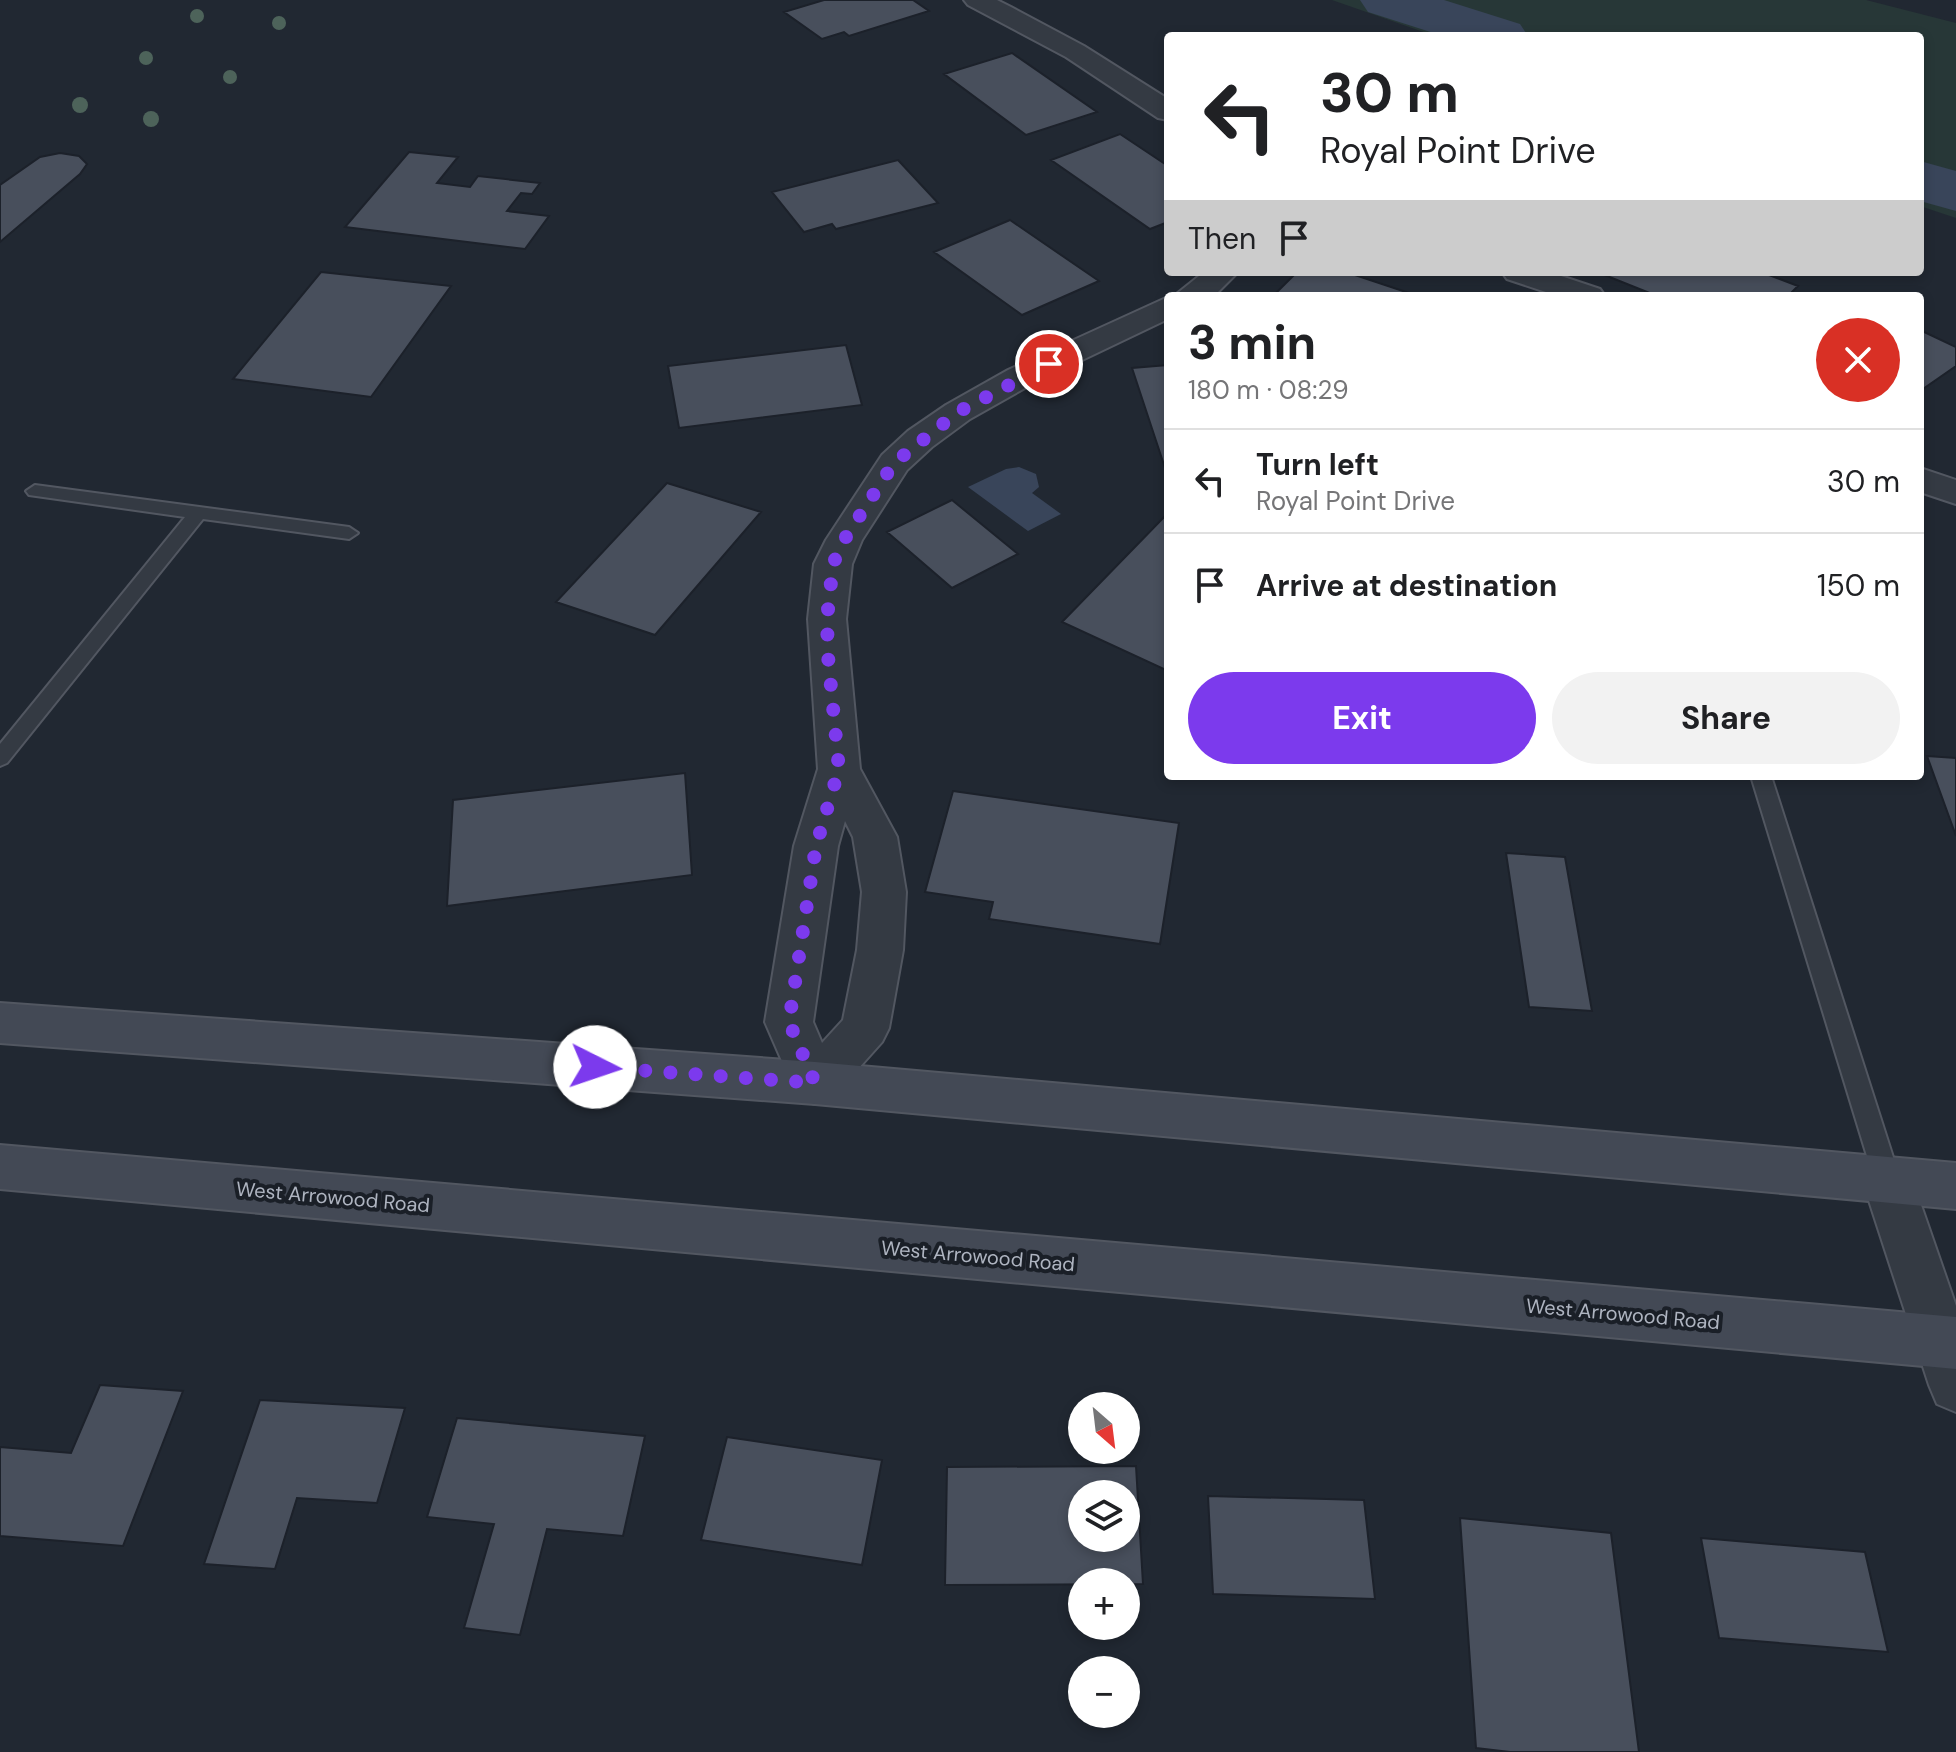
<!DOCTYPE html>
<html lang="en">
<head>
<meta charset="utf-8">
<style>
  body { margin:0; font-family:"DM Sans",sans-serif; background:#f2f2f2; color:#202124; height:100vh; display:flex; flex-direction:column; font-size:30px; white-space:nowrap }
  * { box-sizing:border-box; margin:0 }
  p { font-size:26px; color:#757577 }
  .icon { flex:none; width:44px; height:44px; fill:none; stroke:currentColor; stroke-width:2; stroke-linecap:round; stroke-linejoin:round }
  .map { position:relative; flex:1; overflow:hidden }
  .sheet { position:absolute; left:1164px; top:292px; width:760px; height:488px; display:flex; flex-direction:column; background:#fff; border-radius:8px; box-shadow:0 4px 12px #0003 }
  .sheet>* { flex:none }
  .guide { position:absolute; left:1164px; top:32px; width:760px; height:244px; border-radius:8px; box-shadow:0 4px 12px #0003; background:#fff; color:#202124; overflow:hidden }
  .needle { width:52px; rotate:152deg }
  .controls { position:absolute; left:1068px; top:1392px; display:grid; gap:16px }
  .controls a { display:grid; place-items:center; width:72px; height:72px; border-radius:50%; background:#fff; box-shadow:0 4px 12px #0003; font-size:40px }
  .pin { position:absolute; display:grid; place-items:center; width:68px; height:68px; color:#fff; margin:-34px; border:4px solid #fff; border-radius:50%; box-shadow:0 2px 8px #0007 }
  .me { position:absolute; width:88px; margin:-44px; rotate:94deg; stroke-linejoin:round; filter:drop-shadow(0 0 6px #0008) }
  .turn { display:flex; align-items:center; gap:28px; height:168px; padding:0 24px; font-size:36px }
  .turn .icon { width:104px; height:104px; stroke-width:2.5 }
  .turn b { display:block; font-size:56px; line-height:68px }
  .then { display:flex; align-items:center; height:76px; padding:0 24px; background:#0003; gap:16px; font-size:30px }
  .round { display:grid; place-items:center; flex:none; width:84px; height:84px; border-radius:42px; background:#f2f2f2 }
  .summary { display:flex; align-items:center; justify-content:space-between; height:136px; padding:0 24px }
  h1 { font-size:48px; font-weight:700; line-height:60px }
  .cta { display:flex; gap:16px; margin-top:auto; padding:16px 24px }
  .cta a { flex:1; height:92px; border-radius:48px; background:#7c3aed; color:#fff; font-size:32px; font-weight:700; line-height:92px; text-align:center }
  .cta a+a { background:#f2f2f2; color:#202124 }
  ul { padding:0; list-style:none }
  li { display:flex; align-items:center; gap:24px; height:104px; padding:0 24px; border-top:2px solid #e0e0e0 }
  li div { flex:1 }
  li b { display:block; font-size:30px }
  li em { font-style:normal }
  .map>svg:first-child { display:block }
</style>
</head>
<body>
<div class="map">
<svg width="1956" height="1752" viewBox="0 0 1956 1752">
  <rect width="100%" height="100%" fill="#212832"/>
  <path fill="#273737" d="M1332,0h534l90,23v195l-36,-12v-170h-485z"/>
  <path fill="#39455a" d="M1019,467l17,7 3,13 -7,6 29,21 -33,17 -60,-44 38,-18z"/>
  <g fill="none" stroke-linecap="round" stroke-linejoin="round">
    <path fill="#39455a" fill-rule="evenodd" d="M1360,0h84l76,24 8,12h-85l-75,-24z
      M1920,161l36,10v40l-36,-10z"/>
  </g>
  <path fill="#484f5c" stroke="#1c212a" stroke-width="2" fill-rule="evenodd" d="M824,0h89l16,11 -80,25 -5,-4 -22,7 -38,-27z
    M1012,53l85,59 -71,23 -82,-61z
    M1120,134l48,32v56l-18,7 -99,-69z
    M409,152l49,5 -21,26 33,4 8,-11 62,7 -8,11 -11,-1 -14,18 42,5 -24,33 -180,-22z
    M60,153l19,3 8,8 -7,10 -80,68v-57l40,-28z
    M898,160l40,43 -102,26 -4,-5 -28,8 -32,-40z
    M1010,220l89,61 -77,34 -88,-63z
    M321,272l130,14 -80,111 -138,-18z
    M1297,272h49l72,24h-145z
    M1597,272h164l37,14 -10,10h-131z
    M1920,330l36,17v19l-36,25z
    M846,345l16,60 -183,23 -11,-62z
    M1168,365v112l-36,-109z
    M667,483l94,29 -106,123 -99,-33z
    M952,500l66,54 -66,34 -65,-56z
    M1167,514h1v157l-106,-49z
    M1927,756l29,2v78z
    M685,773l7,102 -245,31 6,-106z
    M953,791l226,32 -19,121 -171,-25 4,-17 -68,-10z
    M1506,853l59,4 27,154 -63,-4z
    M100,1385l83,6 -60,155 -123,-10v-89l71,6z
    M260,1400l145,8 -28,95 -80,-5 -22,71 -71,-5z
    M457,1418l188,18 -22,100 -76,-7 -27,106 -56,-7 30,-104 -67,-7z
    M727,1437l155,23 -20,105 -161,-25z
    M1136,1466l7,118 -198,1 2,-118zM1082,1494h44v44h-44z
    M1208,1496l156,4 11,99 -162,-5z
    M1460,1518l151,15 28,219h-129l-34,-4z
    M1701,1538l164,14 23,100 -169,-14z"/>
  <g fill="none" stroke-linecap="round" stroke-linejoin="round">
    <g stroke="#525761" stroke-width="4">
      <path id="lane" d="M35,485l314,42 9,6 -9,6 -146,-20 -196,244 -7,3v-22l185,-227 -156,-22 -3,-4z
        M1751,776h20l129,403 -4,8 -9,3 -9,-3 -4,-8z"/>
    </g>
    <g stroke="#525761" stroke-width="4">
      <path id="street" d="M964,0h33l14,7 73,39 84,53v21l-10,-2 -92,-61 -98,-52z
        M1204,272h34l-24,24h-40z
        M1502,272h47l51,17 5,7h-47l-51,-17z
        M1168,297v22l-136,65 -62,35 -38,28 -25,23 -45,70 -10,24 -6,55 14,150 37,68 9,55 -3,58 -14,78 -7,14 -50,56 -17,6 -17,-6 -33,-76 29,-176 24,-77 -10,-150 6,-55 12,-24 56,-85 26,-24 38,-26 62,-35zM845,821l8,16 9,55 -5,58 -14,70 -21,23 -9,-21 25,-176z
        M1920,468l36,12v24l-36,-12z
        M1887,1157l18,6 7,16 44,127v106l-19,-8 -8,-19 -67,-206 7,-16z"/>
    </g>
    <g stroke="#525761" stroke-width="4">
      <path id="secondary" d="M0,1003l815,59 1141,101v46l-1141,-105 -815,-61z
        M0,1145l1956,172v52l-1956,-180z"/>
    </g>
    <use href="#lane" fill="#343a43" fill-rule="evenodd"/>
    <use href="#street" fill="#343a43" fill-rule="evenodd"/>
    <use href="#secondary" fill="#434955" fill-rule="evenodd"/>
  </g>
  <g fill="#4d635a">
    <circle cx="197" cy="16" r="7"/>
    <circle cx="279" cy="23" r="7"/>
    <circle cx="146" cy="58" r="7"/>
    <circle cx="230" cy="77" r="7"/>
    <circle cx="80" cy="105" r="8"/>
    <circle cx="151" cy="119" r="8"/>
  </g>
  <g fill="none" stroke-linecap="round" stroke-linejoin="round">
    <path stroke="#7c3aed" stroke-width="14" stroke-dasharray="0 25.2" d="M595,1067l220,16 -26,-61 27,-176 23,-77 -11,-113 -1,-37 6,-55 11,-24 50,-77 64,-51 91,-48"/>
  </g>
  <g text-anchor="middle" stroke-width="8" stroke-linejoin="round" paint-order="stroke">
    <g font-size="20" fill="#aeb4c0" stroke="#1a1f27">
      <text transform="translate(333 1197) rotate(5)" y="7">West Arrowood Road</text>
      <text transform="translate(978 1256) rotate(5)" y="7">West Arrowood Road</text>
      <text transform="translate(1623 1314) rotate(5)" y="7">West Arrowood Road</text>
    </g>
  </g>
</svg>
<div class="controls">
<a><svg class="needle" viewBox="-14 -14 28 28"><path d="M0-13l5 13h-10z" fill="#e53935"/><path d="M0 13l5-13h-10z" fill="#757577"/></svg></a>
<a><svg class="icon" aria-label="layers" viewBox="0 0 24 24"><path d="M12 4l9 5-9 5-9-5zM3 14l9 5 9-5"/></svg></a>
<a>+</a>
<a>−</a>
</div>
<div class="pin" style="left:1049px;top:364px;background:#d93025"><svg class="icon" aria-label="arrive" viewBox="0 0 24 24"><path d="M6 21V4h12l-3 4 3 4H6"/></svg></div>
<svg class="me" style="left:595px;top:1067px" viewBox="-20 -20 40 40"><circle r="19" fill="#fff"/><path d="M0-13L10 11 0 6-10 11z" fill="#7c3aed"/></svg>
<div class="guide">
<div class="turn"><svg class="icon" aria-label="left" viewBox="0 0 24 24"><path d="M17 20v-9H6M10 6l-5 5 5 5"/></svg><div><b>30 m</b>Royal Point Drive</div></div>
<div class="then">Then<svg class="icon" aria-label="arrive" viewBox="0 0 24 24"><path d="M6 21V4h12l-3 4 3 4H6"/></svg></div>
</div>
<section class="sheet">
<div class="summary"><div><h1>3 min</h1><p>180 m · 08:29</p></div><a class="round" style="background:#d93025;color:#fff"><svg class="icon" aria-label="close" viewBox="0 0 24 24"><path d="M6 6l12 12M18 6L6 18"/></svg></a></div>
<ul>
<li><svg class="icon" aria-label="left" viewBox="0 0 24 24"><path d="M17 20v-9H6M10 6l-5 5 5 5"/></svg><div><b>Turn left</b><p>Royal Point Drive</p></div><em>30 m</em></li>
<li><svg class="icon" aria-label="arrive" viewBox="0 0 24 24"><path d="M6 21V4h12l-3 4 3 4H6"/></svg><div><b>Arrive at destination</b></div><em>150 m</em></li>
</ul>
<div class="cta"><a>Exit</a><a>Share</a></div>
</section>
</div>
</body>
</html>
